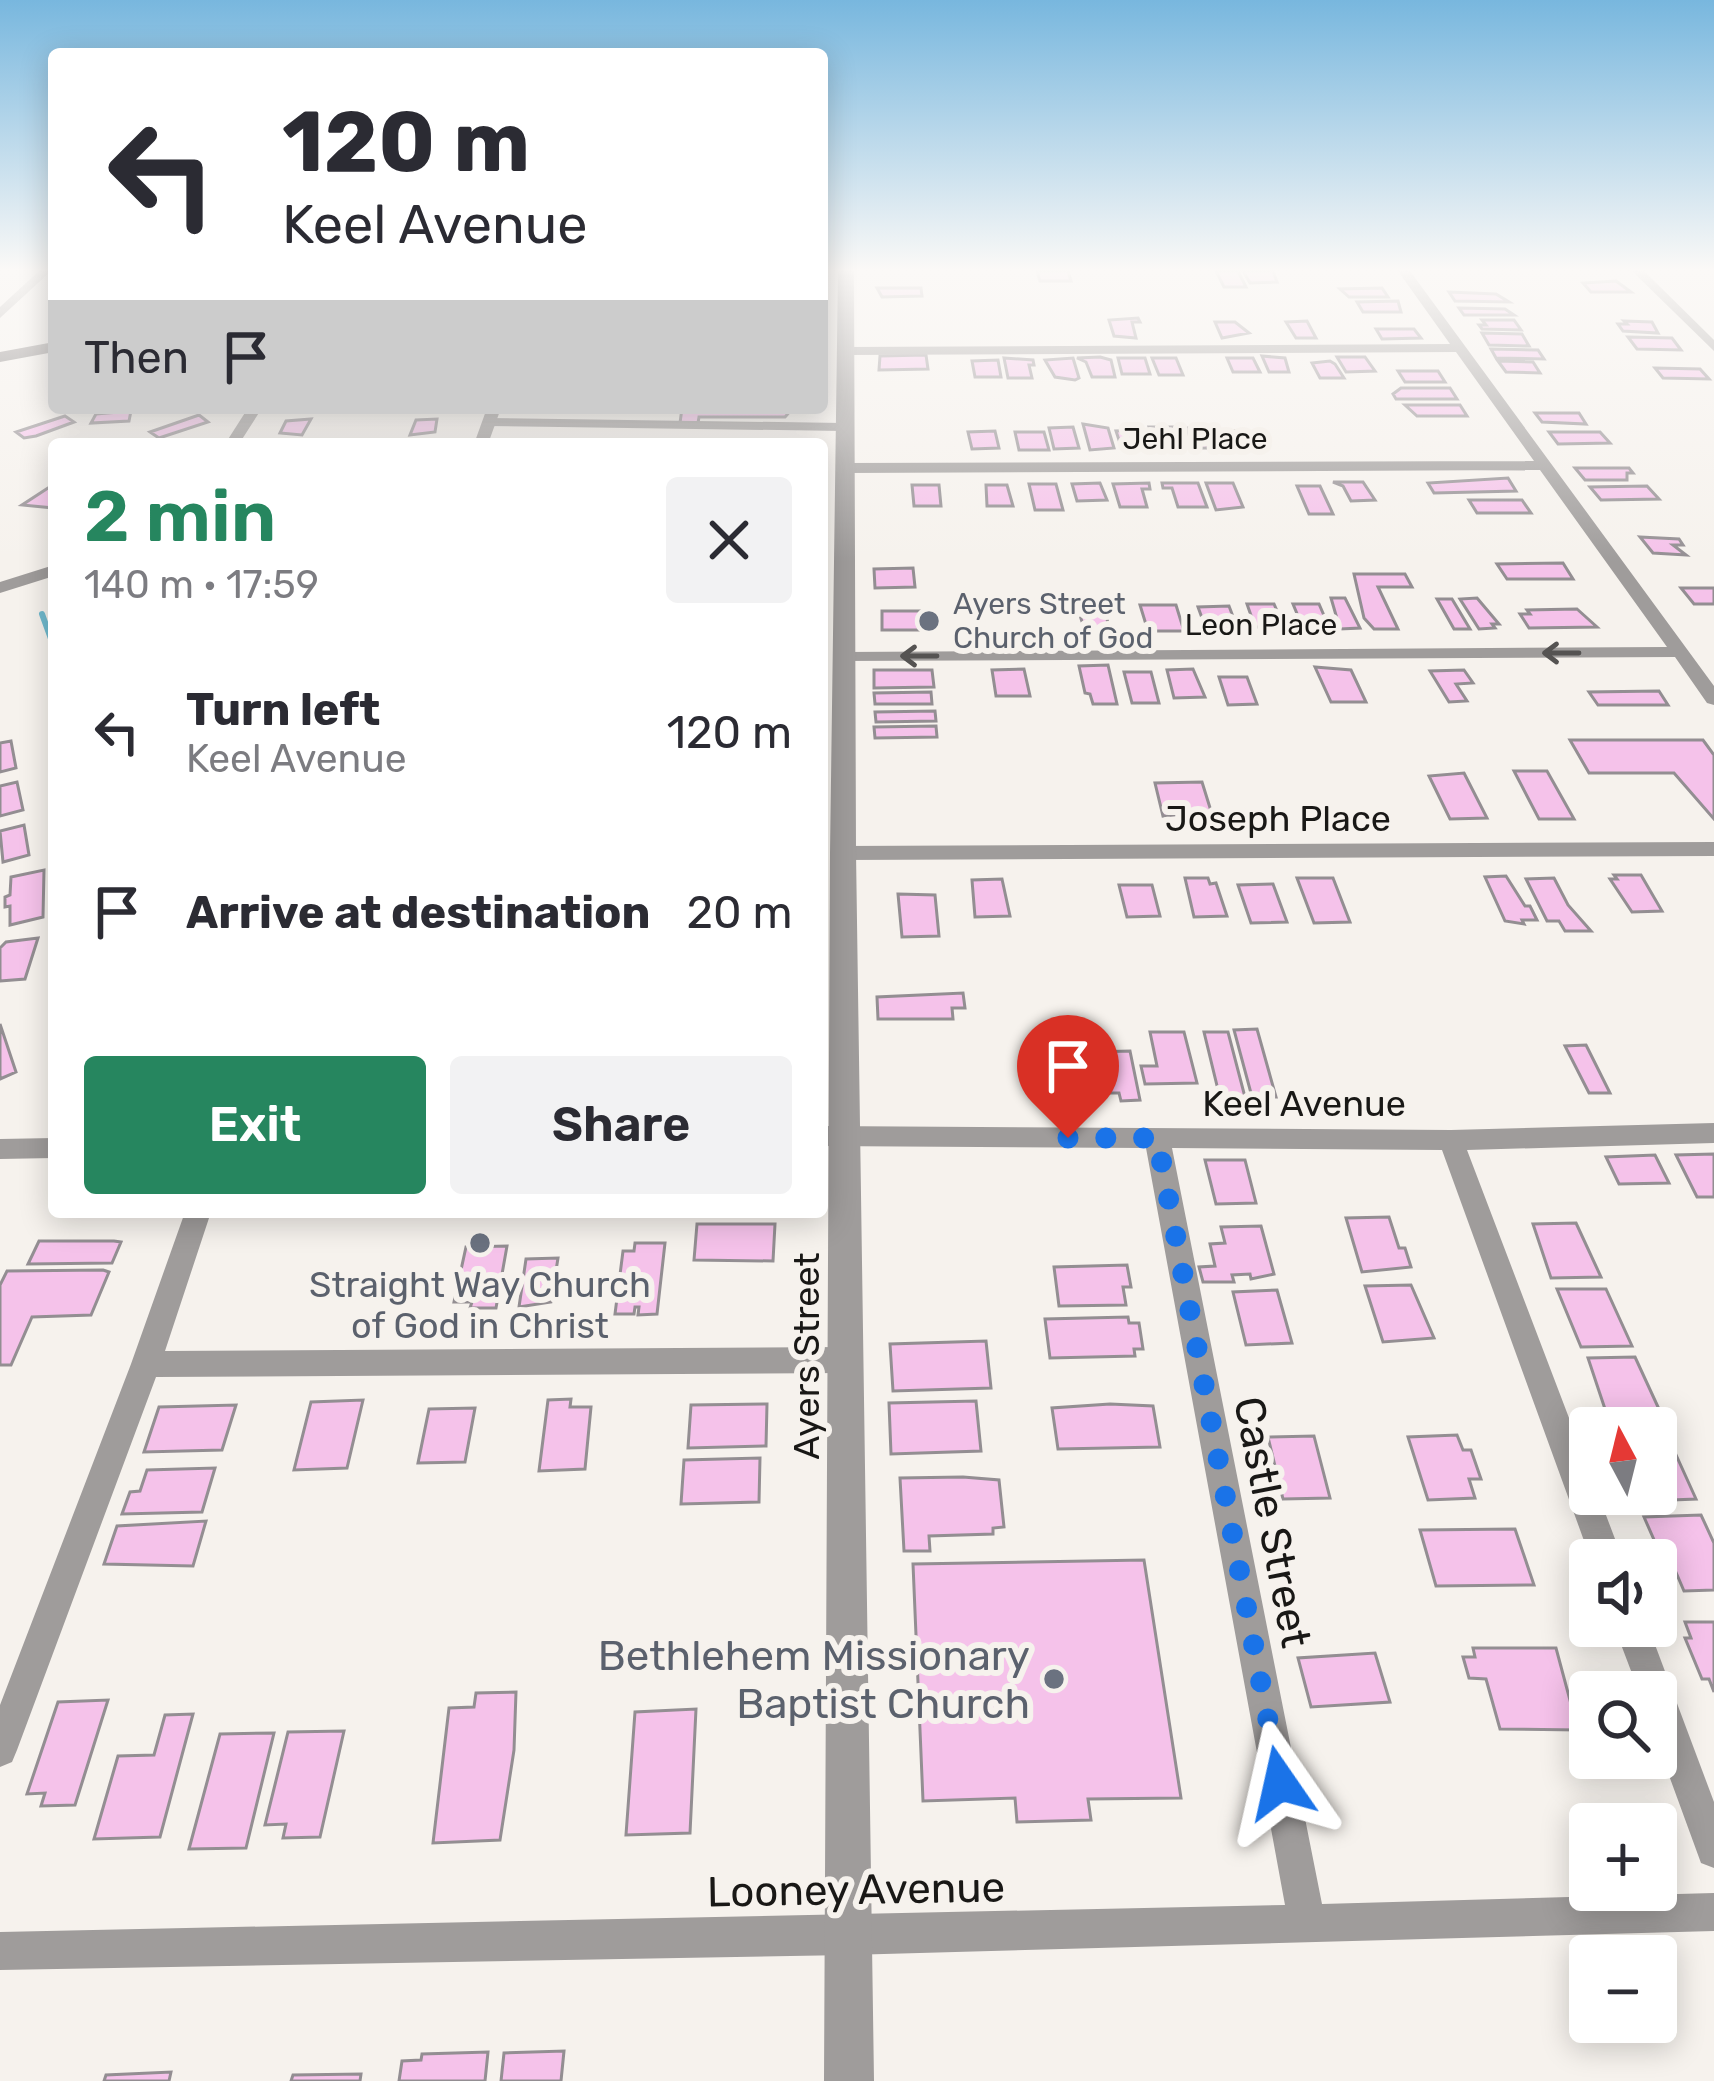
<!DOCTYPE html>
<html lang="en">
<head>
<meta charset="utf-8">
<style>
  body { margin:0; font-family:Rubik,sans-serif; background:#f2f2f3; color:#2b2b33; height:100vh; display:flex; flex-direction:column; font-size:45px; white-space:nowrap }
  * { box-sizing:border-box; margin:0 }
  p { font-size:39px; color:#7c7c81 }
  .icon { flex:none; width:66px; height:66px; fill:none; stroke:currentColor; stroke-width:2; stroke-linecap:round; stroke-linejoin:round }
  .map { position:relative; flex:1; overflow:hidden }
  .details { position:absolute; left:48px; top:438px; width:780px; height:780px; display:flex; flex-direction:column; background:#fff; border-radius:12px; box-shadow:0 6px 30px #0003 }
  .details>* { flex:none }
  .top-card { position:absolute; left:48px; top:48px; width:780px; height:366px; border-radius:12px; box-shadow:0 6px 30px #0003; background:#fff; color:#2b2b33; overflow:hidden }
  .needle { width:78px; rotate:353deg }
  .buttons { position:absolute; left:1569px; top:1407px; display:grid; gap:24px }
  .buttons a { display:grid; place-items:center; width:108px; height:108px; border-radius:12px; background:#fff; box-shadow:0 6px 30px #0003; font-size:60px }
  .pin { position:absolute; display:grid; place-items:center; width:102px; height:102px; color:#fff; margin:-123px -51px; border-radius:50% 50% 50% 0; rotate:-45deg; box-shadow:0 0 12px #0007 }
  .pin .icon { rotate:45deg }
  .me { position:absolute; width:132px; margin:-66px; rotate:349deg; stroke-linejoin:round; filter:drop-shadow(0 0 9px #0008) }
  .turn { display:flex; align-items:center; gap:42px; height:252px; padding:0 36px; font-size:54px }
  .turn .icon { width:156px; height:156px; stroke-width:2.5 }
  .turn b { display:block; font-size:84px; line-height:102px }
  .then { display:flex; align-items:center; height:114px; padding:0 36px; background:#0003; gap:24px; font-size:45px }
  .round { display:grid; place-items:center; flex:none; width:126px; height:126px; border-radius:12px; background:#f2f2f3 }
  .head { display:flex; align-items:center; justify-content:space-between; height:204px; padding:0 36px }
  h1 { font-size:72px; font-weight:600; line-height:90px; color:#26865f }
  .button { display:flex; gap:24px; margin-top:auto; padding:24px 36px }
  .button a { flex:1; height:138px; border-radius:12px; background:#26865f; color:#fff; font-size:48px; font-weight:600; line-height:138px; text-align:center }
  .button a+a { background:#f2f2f3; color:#2b2b33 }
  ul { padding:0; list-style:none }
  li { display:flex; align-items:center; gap:36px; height:180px; padding:0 36px }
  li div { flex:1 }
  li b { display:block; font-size:45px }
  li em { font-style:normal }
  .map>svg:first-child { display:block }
</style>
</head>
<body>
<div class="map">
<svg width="1714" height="2081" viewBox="0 0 1714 2081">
  <rect width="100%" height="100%" fill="#f6f2ed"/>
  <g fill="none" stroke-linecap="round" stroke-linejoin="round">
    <path stroke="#71bbcf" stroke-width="6" d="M42,614l12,33"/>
  </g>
  <path fill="#f5c2ea" stroke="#938e92" stroke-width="3" d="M1037,271h31l3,10h-31z
    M1216,271h22l8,16h-22z
    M1243,271h30l4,11 -27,1z
    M1616,281l15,11h-40l-8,-9z
    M877,288h44l1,8 -40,1z
    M1382,288l6,9h-39l-9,-8z
    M1449,292l47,2 13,8 -54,-1z
    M1398,301l3,11h-38l-6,-10z
    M1459,308l46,1 9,6h-50z
    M1138,318l2,4h-8l4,16 -22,-2 -5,-16z
    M1482,320h32l7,10 -39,-1 -3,-4h7z
    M1624,321l28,1 6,11 -35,-2 -5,-7h9z
    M1215,322h20l14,11 -27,5z
    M1286,322l21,-1 9,17h-20z
    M1376,329h38l7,9 -39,1z
    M1482,333l40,1 7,12 -40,-1z
    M1628,337l44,1 9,12 -44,-1z
    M1491,349l47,1 6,9 -48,-1z
    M926,355l2,14 -49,1 1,-14z
    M1262,356l23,2 4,14h-20z
    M1100,357l11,3 4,17h-23l-6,-15 -9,-4z
    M1337,357h28l10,14 -29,1z
    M1004,358l29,2 1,5h-5l3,13h-24z
    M1073,358l6,20 -4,2 -20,-3 -10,-17z
    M1118,358h27l5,16h-28z
    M1152,358h24l7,17h-24z
    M1227,358h26l7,14h-27z
    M998,360l3,17h-26l-3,-16z
    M1330,361l5,3 9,14h-24l-8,-15z
    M1498,361l35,1 7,11 -34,-1z
    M1655,368l45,1 9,10 -46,-1z
    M1398,371h40l7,11h-40z
    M1401,388h49l7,11h-61l-3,-5z
    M1405,405h55l7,11h-50z
    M682,408h111l-8,9h-86l-1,6h-18z
    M131,411l-2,10 -38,2 5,-9z
    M1535,413h44l7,11 -44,-2z
    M199,415l9,7 -49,16 -9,-6z
    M65,416l9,6 -38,14 -12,2 -8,-6z
    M311,419l-9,16 -22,-2 6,-12z
    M437,419l-2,13 -25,3 6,-15z
    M1083,424l25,4 6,20 -24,2z
    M1073,427l6,21 -25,1 -5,-21z
    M1149,427h24l7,21h-24z
    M1187,428l26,2 7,18h-27z
    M1142,430l5,18 -26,-2 -5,-15z
    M995,431l4,17 -27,1 -4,-17z
    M1220,431h26l6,16h-24z
    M1015,432h29l5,18h-30z
    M1549,432h51l10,11 -52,1z
    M1575,468h54l4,5h-6v7h-42z
    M1508,478l8,13 -82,2 -6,-10z
    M1333,482h30l12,18 -24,1 -8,-15z
    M1100,483l7,17 -30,1 -5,-17z
    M1149,483l1,6h-8l5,18h-27l-7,-23z
    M1162,483h36l9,24h-29l-6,-19h-9z
    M1206,483h27l10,24 -27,3z
    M1029,484h27l7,26h-28z
    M912,485h27l2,21h-27z
    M986,485h21l6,21h-26z
    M1297,486h23l13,28h-24z
    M1647,486l12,13 -58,1 -11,-13z
    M48,488h6v20l-32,-3z
    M1469,500h53l9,13h-54z
    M1640,537l39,2 4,6h-10l13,10 -33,-2z
    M1563,563l10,16h-66l-10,-15z
    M913,568l2,19 -40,1 -1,-19z
    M1354,574h51l7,13h-34l20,42h-24l-10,-11z
    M1681,588h33v16h-20z
    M1331,598h14l15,30 -20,1z
    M1477,598l22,26h-7l3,4 -16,1 -19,-30z
    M1437,599h15l18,30h-16z
    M1247,604h27l10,23h-29z
    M1293,604h26l10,23 -26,1z
    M1140,605h36l8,26h-36z
    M1077,606h28l4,25h-24z
    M1229,606l9,24 -32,-1 -8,-22z
    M1577,609l20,18 -68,1 -9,-14h10l-3,-4z
    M882,611h49l7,13h-7v6h-49z
    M1108,665l9,39h-24l-3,-10 -5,-1 -6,-27z
    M1315,667l36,3 15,32h-35z
    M1024,669l6,27h-34l-4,-26z
    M1193,669l12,28 -31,1 -7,-28z
    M874,670h58l2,17 -60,1z
    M1464,670l9,13 -17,1 11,17 -18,1 -19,-31z
    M1124,672h27l8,31h-27z
    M1219,677h28l10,27 -29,1z
    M1659,691l9,14h-70l-9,-13z
    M931,692l1,12h-57l-1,-11z
    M935,711l1,10 -60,1 -1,-10z
    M936,726l1,11 -62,1 -1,-11z
    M1570,740h133l11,15v64l-40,-46h-85z
    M11,741l5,27 -16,4v-29z
    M1514,771h33l27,48h-35z
    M1464,773l23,45 -37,1 -21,-43z
    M17,782l6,28 -23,6v-30z
    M1202,782l9,29 -48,5 -8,-33z
    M24,825l5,30 -26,7 -3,-31z
    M44,870l-1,47 -33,8v-19l-5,1v-10l5,-2 1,-18z
    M1614,875h27l21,36 -30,1 -22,-33h7z
    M1506,876l19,30h5l7,14h-15l2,4 -19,-3 -20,-44z
    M1185,878h23l2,6 6,-1 11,33 -33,1z
    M1297,878h36l17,44 -36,1z
    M1554,878l14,27 23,26h-26l-6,-10h-12l-21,-42z
    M1002,879l8,37 -35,1 -3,-37z
    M1273,884l14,38 -36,1 -13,-38z
    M1119,885h33l8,31 -33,1z
    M898,894l37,1 4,41 -37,1z
    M38,938l-13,41 -25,2v-33l6,-6z
    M963,993l2,15h-13l1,11h-75l-1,-22z
    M0,1024l16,48 -16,7z
    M1257,1029l19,68h-24l-18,-67z
    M1150,1032h34l13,51 -52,1 -4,-18h16z
    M1204,1032h24l17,65 -25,1z
    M1586,1045l24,48h-21l-24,-47z
    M1130,1051l10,49 -19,1 -2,-8h-18l-8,-41z
    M1085,1052l9,47 -39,-5 -6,-41z
    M1714,1154v43h-17l-21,-42z
    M1655,1155l14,28 -50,1 -13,-27z
    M1205,1160h40l11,43 -40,1z
    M1389,1217l10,31h6l6,19 -49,5 -16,-54z
    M1576,1223l25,54 -50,1 -18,-54z
    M697,1224h78l-2,37 -79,-1z
    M1261,1226l13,48 -23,5 -1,-5 -18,1 2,7h-31l-4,-15 16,-1 -5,-22 15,-1 -4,-16z
    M39,1241h75l7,1 -9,21 -84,1z
    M635,1243h30l-8,71 -19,1 1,-8h-4l-1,7h-19l8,-63h11z
    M507,1246l-11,62h-26l2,-6h-18l12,-55z
    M558,1258l-7,44 -32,5 7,-48z
    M1127,1265l4,22h-8l3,18 -67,1 -5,-39z
    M103,1270l6,2 -18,43 -59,2 -21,48h-11v-80l7,-14z
    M1411,1285l23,53 -51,4 -18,-56z
    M1557,1289h49l26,57 -51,1z
    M1277,1290l15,53 -46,2 -13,-53z
    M1128,1317l1,6h10l4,26h-9l1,7 -85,2 -5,-39z
    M986,1341l5,47 -98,3 -3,-47z
    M1635,1357l29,63 -56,-2 -20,-60z
    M571,1399l-1,8h21l-6,62 -46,2 9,-71z
    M363,1400l-16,68 -53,2 17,-68z
    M976,1401l5,50 -90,3 -2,-51z
    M767,1404l-1,42 -78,2 3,-43z
    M1110,1404l43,2 7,41 -102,2 -6,-41z
    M236,1405l-14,45 -78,2 15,-45z
    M475,1408l-10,54 -47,1 11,-54z
    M1457,1435l6,15h8l10,29h-12l6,19 -47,2 -20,-63z
    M1656,1435h11l29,64 -50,2 -3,-7h13z
    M1314,1436l16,62 -47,1 -15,-62z
    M760,1458l-1,44 -78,2 3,-44z
    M215,1468l-13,44 -80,2 8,-22 10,-1 7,-21z
    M963,1477l36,3 5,47 -11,1v6l-64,2 1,15h-26l-4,-73z
    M1701,1515l13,28v47l-30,1 -21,-49h-8l-11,-25z
    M206,1521l-13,45 -89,-2 13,-38z
    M1515,1529l19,56 -98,1 -16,-56z
    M1144,1560l37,238 -93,1 3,21 -74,2 -2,-24 -92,3 -10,-237z
    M1685,1622h29v70l-5,-13h-7l-17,-41h6z
    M1473,1648h83l22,82 -78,-1 -14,-50 -17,-1 -6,-21h12z
    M1375,1653l15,49 -79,5 -13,-49z
    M516,1692l-2,58 -14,90 -67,3 16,-135 25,-1 2,-14z
    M108,1700l-33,105 -34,1 4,-13 -18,1 31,-92z
    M696,1709l-6,124 -64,2 9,-123z
    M193,1714l-33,123 -66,2 24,-83 36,-1 11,-40z
    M344,1731l-24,106 -37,1 3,-14 -21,1 23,-93z
    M274,1733l-28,115 -57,1 31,-115z
    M564,2051l-3,30h-60l3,-28z
    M488,2052l-3,29h-86l3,-20 19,-1 1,-6z
    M171,2072l-2,9h-65l2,-6z
    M361,2074l-1,7h-69l2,-6z"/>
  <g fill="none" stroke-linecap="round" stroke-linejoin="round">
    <path stroke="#9f9c9b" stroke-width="8" d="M489,422l354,5"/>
    <path fill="#9f9c9b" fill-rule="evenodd" d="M39,271h12l-51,47v-11z
      M1398,271h12l304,415v19l-7,-2 -32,-46 -837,4 -3,-4 9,-5 823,-5 -127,-177 -695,3 -8,-5 8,-5 689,-2 -78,-109 -611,3 -7,-4 7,-4 605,-3z
      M1632,271h12l70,69v11z
      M248,408h14l-23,36h-14z
      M487,408h14l-13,36h-14z
      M54,565v11l-54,17v-11z
      M1714,842v14l-871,4 -11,-7 11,-7z
      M1714,1123v20l-247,7 123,323v21h8l25,66h-32l-149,-410 -270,-2 150,756 392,-11v38l-866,24 -848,15v-38l1285,-27 -139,-757 -324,-2v-20l629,4z
      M54,1138v20l-54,1v-20z
      M185,1212h26l-46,139 679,-4 10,4 4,9 -4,9 -10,4 -688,4 -139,373 -5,12 -12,5v-62l131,-341z
      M1614,1626h34l66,176v66l-13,-5 -45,-123v-48h-17z"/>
    <path fill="#9f9c9b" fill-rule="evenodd" d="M838,271h16l2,582 18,1228h-50l6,-1228z"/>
    <path fill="#767271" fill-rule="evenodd" d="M54,342v10l-54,10v-10z"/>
  </g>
  <defs><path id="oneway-shaft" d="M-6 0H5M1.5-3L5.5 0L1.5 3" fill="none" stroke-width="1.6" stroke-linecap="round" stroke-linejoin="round" transform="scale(3)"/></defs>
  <g stroke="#555352">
    <use href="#oneway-shaft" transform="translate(1561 653) rotate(180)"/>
    <use href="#oneway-shaft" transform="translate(919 656) rotate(180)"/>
  </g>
  <linearGradient id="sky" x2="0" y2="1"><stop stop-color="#78b7de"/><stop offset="0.48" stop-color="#fbf9f7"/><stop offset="1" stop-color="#fbf9f7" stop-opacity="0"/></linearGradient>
  <rect width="1714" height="562" fill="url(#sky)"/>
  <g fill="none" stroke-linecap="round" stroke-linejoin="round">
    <path stroke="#1a73e8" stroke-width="21" stroke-dasharray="0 37.8" d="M1068,1138h89l123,645"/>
  </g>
  <g fill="#6b7280" stroke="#f6f2ed" stroke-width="4.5">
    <circle cx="929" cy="621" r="12"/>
    <circle cx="480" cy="1243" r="12"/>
    <circle cx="1054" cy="1679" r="12"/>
  </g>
  <g text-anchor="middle" stroke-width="12" stroke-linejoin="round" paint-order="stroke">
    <g font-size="30" fill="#191816" stroke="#f6f2ed">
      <text x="1195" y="449">Jehl Place</text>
      <text x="1261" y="635">Leon Place</text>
    </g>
    <g font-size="30" fill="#5b616d" stroke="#f6f2ed" text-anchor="start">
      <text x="953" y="614">Ayers Street<tspan x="953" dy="34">Church of God</tspan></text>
    </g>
    <g font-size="36" fill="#191816" stroke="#f6f2ed">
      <text x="1278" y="831">Joseph Place</text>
      <text x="1304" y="1116">Keel Avenue</text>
      <text transform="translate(806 1356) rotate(-90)" y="13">Ayers Street</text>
    </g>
    <g font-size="36" fill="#5b616d" stroke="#f6f2ed">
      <text x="480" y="1297">Straight Way Church<tspan x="480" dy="41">of God in Christ</tspan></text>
    </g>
    <g font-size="42" fill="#191816" stroke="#f6f2ed">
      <text transform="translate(1273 1522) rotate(79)" y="15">Castle Street</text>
      <text transform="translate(856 1889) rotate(-1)" y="15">Looney Avenue</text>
    </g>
    <g font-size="42" fill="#5b616d" stroke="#f6f2ed" text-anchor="end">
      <text x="1030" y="1670">Bethlehem Missionary<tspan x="1030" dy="48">Baptist Church</tspan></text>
    </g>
  </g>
</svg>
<div class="buttons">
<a><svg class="needle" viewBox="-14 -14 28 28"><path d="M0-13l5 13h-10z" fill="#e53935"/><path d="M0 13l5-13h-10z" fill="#7c7c81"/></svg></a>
<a><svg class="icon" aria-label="sound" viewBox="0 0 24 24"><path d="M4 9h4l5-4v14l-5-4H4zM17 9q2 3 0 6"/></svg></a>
<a><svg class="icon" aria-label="search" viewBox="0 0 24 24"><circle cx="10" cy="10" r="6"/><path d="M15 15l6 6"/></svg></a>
<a>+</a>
<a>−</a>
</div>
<div class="pin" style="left:1068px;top:1138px;background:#d93025"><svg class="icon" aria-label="arrive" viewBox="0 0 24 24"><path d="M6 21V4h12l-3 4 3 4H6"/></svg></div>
<svg class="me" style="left:1280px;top:1783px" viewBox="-20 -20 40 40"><path d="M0-17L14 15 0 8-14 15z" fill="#1a73e8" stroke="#fff" stroke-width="4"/></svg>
<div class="top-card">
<div class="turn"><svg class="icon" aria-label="left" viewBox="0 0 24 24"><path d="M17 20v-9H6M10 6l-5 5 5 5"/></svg><div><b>120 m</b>Keel Avenue</div></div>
<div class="then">Then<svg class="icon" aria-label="arrive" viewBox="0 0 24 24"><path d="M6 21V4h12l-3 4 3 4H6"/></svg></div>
</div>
<section class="details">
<div class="head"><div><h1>2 min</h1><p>140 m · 17:59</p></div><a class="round"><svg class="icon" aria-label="close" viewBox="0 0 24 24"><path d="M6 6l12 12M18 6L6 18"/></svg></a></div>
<ul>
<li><svg class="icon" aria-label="left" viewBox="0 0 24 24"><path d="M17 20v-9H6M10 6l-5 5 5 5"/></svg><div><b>Turn left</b><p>Keel Avenue</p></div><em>120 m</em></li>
<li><svg class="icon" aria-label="arrive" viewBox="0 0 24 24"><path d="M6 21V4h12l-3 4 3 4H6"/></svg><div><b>Arrive at destination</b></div><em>20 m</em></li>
</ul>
<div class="button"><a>Exit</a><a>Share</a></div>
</section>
</div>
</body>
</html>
